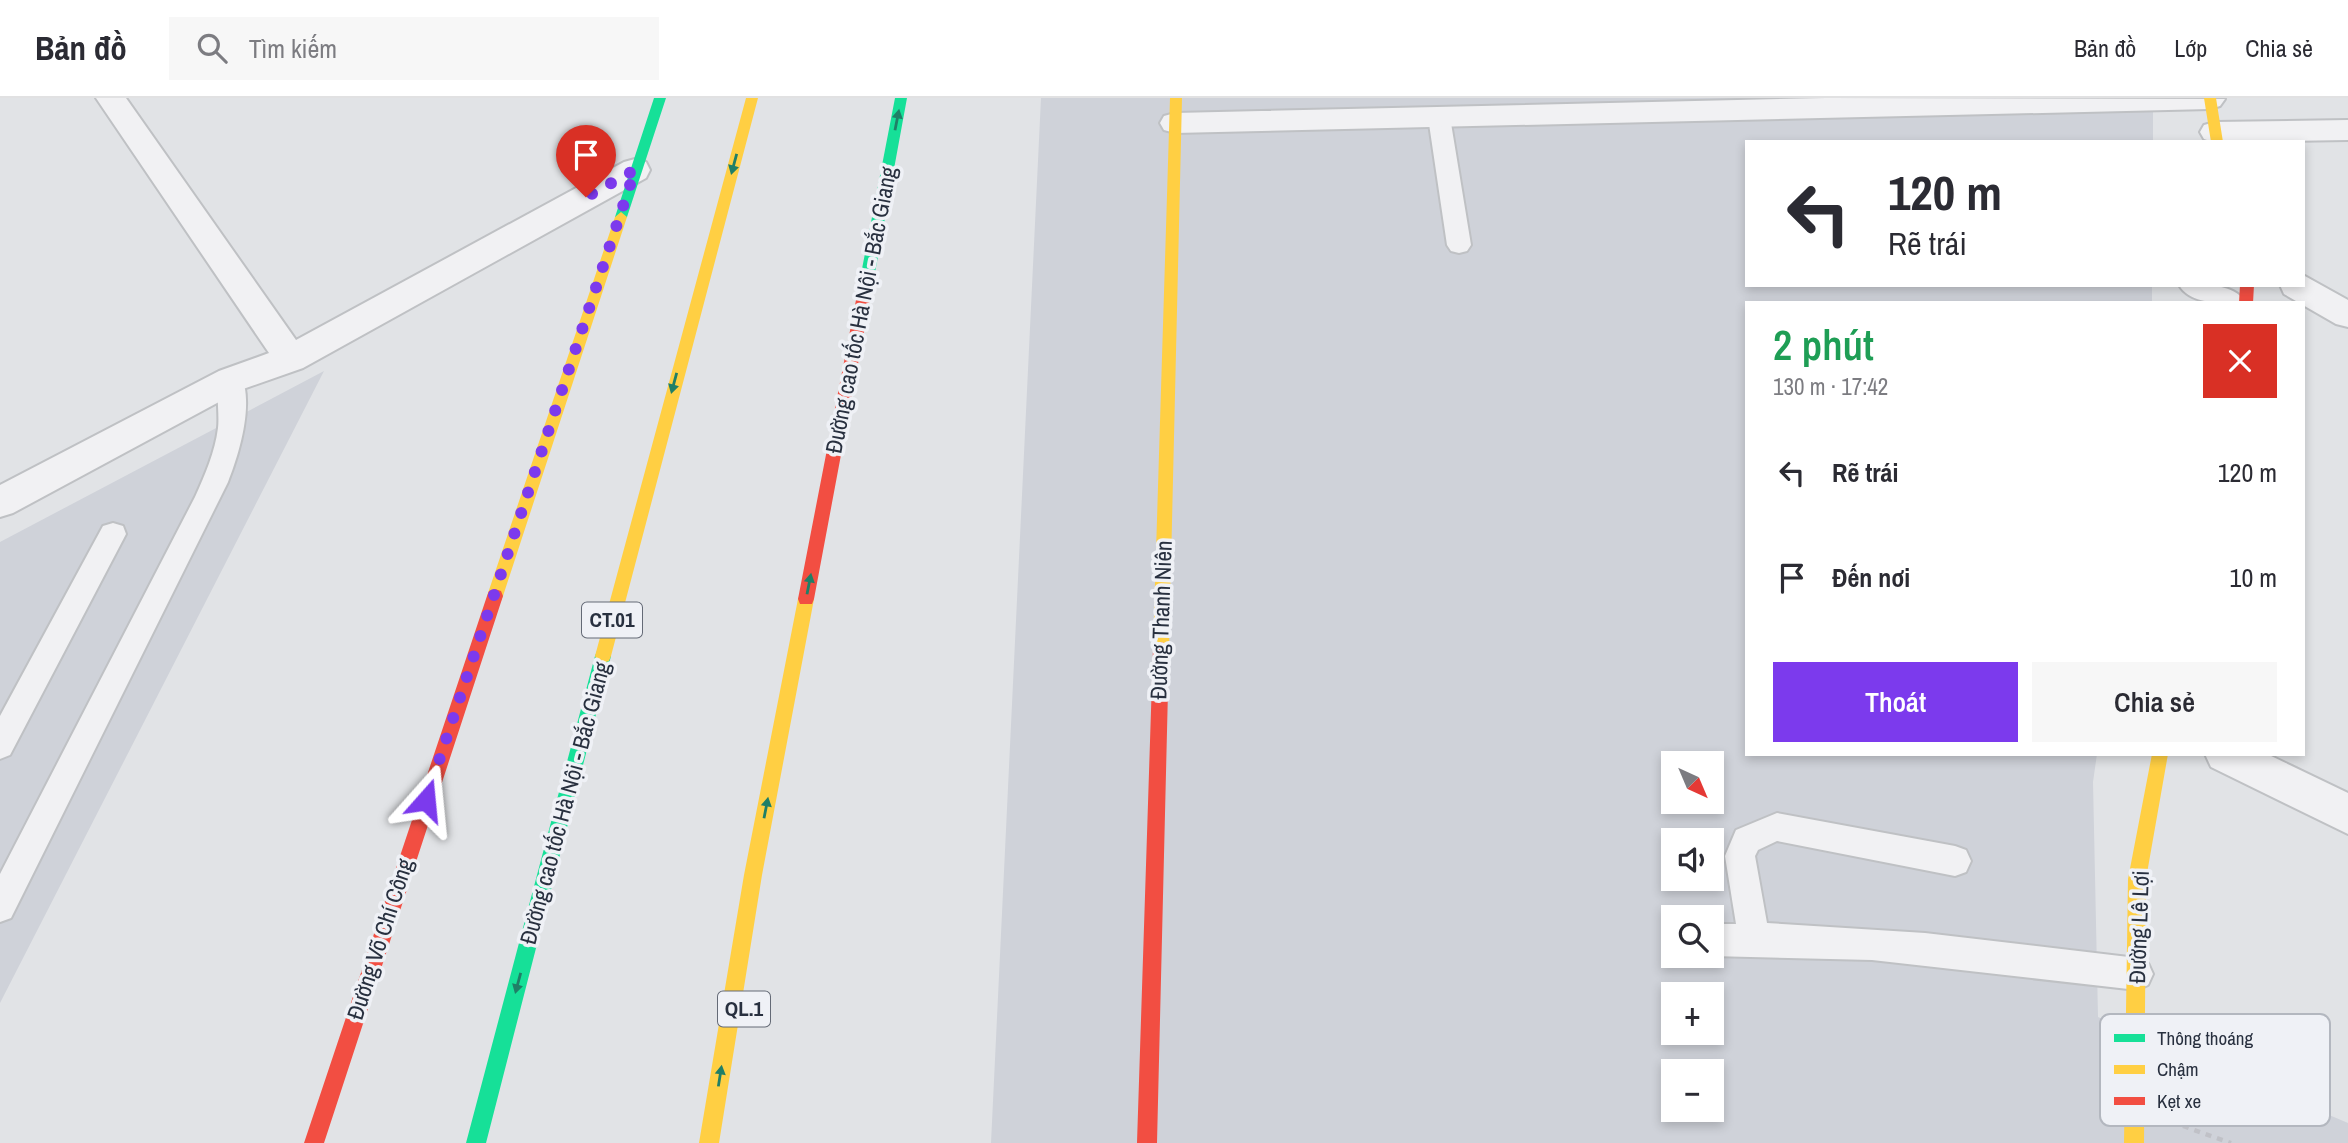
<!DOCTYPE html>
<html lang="vi">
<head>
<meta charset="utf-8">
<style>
  body { margin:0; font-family:"Archivo Narrow",sans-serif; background:#f7f7f7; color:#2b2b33; height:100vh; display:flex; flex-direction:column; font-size:26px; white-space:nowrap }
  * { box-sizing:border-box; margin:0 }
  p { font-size:23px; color:#7c7c81 }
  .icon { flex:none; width:38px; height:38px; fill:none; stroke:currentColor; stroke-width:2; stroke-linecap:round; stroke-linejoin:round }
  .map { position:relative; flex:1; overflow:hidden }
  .drawer { position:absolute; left:1745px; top:203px; width:560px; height:455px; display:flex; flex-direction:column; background:#fff; border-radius:0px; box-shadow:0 4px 10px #0003 }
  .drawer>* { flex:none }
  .top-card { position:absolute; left:1745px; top:42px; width:560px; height:147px; border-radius:0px; box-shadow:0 4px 10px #0003; background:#fff; color:#2b2b33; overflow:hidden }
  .needle { width:46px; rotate:136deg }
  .tools { position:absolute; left:1661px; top:653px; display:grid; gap:14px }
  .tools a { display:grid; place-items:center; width:63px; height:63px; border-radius:0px; background:#fff; box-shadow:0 4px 10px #0003; font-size:35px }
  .pin { position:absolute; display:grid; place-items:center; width:60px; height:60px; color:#fff; margin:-72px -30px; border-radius:50% 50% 50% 0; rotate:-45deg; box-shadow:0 0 7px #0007 }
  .pin .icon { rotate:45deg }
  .me { position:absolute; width:77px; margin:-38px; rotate:18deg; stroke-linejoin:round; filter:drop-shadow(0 0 5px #0008) }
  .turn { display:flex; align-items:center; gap:24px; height:147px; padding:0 28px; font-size:32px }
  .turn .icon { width:91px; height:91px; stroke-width:2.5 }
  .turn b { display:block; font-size:49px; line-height:60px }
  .round { display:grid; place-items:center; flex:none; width:74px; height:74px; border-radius:0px; background:#f7f7f7 }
  .summary { display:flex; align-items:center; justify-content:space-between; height:119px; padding:0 28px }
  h1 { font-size:42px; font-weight:600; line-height:52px; color:#1e9e55 }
  .button { display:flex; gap:14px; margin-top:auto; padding:14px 28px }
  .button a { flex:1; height:80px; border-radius:0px; background:#7c3aed; color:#fff; font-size:28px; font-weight:600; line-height:80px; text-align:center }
  .button a+a { background:#f7f7f7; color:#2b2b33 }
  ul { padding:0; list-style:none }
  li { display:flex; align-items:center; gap:21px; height:105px; padding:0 28px }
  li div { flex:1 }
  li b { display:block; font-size:26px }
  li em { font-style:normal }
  header { display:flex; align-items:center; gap:42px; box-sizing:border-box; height:98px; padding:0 35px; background:#fff; border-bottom:2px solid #e1e1e2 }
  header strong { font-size:33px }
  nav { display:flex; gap:38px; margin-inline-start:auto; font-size:24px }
  .search { width:490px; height:63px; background:#f7f7f7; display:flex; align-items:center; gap:18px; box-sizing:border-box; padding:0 24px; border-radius:0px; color:#7c7c81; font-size:26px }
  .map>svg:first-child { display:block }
</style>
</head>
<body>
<header>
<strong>Bản đồ</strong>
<div class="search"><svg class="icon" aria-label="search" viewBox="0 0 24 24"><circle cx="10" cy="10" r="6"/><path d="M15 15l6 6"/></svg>Tìm kiếm</div>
<nav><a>Bản đồ</a><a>Lớp</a><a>Chia sẻ</a></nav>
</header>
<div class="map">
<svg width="2348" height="1045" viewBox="0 0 2348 1045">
  <rect width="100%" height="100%" fill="#e1e3e6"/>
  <path fill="#cfd2d9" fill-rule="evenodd" d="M1041,0h1112v44h-407v143h406v18h-406v451h351l-4,28 5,235 250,106v20h-1357zM1673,665h39v39h-39zM1673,742h39v38h-39zM1673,819h39v39h-39zM1673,896h39v38h-39zM1673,973h39v39h-39z
    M324,273l-324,632v-461z"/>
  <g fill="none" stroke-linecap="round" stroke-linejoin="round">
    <g stroke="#bfc1c4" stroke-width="4">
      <path id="lane" d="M1439,12l8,2 3,5 21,128 -4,6 -8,2 -8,-2 -4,-6 -19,-128 3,-5z
        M2179,187c21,0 55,-3 67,18 -20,0 -55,3 -67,-18z
        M231,272l9,3c15,29 -1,81 -12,109l-217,436 -11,4v-48l195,-377c10,-22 20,-45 23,-69 2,-17 -4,-40 4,-55z
        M113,425l10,3 3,8 -116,221 -10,4v-43l103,-190z
        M1777,715l178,33 11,4 5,11 -5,11 -11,4 -178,-35 -19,9 -3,6 12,67 158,10 212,25 11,5 5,11 -5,11 -11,5 -265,-30 -161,-4 1,-32h24l-11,-68 11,-26z"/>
    </g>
    <g stroke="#bfc1c4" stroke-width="4">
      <path id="street" d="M96,0h30l170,242 328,-178 11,-3 11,3 4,8 -4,8 -343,190 -60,21 -230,124 -13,4v-32l219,-114 50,-18z
        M1826,0l399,1 -5,7 -10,3 -1035,24 -11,-3 -4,-7 4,-7 11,-3z
        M2348,22v20l-135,2 -9,-3 -4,-7 4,-7 11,-3z
        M2303,177l45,25v27l-12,-3 -52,-30 -4,-9h23z
        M2205,656h62l81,39v41l-137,-67z"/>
    </g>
    <path stroke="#c0c1c7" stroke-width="4.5" stroke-dasharray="6 6" stroke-linecap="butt" d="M2183,1028l48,17"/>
    <use href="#lane" fill="#f1f1f3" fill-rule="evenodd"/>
    <use href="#street" fill="#f1f1f3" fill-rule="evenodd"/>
    <path fill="#16e098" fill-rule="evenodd" d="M654,0h12l-39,119 -6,5 -6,-5z
      M895,0h12l-37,202 -7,5 -7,-5z
      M603,551l6,2 2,5 -125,487h-20l129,-487 2,-5z"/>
    <path fill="#ffcf43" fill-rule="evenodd" d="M746,0h12l-147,558 -2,5 -6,2 -6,-2 -2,-5z
      M1170,0h12l-13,551 -2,5 -6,2 -6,-2 -2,-5z
      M2204,0h12l7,44h-12z
      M621,114l6,5 -124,379 -2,5h-12l-2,-5 128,-379z
      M806,494l6,2 2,5 -52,276 -43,268h-20l45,-268 54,-276 2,-5z
      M2152,656h16l-22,125 -2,264h-20l4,-264z"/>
    <path fill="#f24e42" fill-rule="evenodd" d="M2240,187h14l-1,18h-14z
      M863,197l7,5 -56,299 -2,5h-12l-2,-5 58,-299z
      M495,491l6,2 2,5 -179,547h-20l183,-547 2,-5z
      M1161,544l6,2 2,5 -12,494h-20l16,-494 2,-5z"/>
  </g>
  <defs><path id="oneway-solid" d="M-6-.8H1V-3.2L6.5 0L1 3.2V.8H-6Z" transform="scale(1.75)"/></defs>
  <g fill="#207f67">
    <use href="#oneway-solid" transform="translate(897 22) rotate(-79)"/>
    <use href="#oneway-solid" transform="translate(734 66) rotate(105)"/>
    <use href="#oneway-solid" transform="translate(674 285) rotate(105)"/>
    <use href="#oneway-solid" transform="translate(809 486) rotate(-79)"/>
    <use href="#oneway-solid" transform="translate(766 710) rotate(-79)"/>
    <use href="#oneway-solid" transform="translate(518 885) rotate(105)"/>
    <use href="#oneway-solid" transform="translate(720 978) rotate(-81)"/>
  </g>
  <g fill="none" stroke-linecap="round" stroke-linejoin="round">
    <path stroke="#7c3aed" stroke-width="12" stroke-dasharray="0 21.6" d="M426,702l209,-630 -49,27"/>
  </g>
  <g text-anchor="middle" stroke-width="7" stroke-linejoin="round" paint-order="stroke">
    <g fill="#eff1f6" stroke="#646a76" stroke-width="2">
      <rect x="582" y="504.5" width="60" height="35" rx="5"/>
      <rect x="718" y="893.5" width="52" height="35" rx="5"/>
    </g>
    <g font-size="21" font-weight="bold" fill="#28303f">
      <text x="612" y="529">CT.01</text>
      <text x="744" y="918">QL.1</text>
    </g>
    <g font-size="23" fill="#28303f" stroke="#eff1f6">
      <text transform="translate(861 212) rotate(-79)" y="8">Đường cao tốc Hà Nội - Bắc Giang</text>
      <text transform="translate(1161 522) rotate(-88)" y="8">Đường Thanh Niên</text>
      <text transform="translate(565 705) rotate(-75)" y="8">Đường cao tốc Hà Nội - Bắc Giang</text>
      <text transform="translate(2139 829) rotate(-88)" y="8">Đường Lê Lợi</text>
      <text transform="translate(380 841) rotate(-72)" y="8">Đường Võ Chí Công</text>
    </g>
  </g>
  <rect x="2100" y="916" width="230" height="112" rx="10" fill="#eff1f6" stroke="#b3b7bf" stroke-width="2"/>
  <rect x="2114" y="936" width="31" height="8" fill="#16e098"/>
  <rect x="2114" y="967" width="31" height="9" fill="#ffcf43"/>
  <rect x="2114" y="999" width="31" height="8" fill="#f24e42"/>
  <g font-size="19" fill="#28303f">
    <text x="2157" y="947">Thông thoáng</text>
    <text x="2157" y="978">Chậm</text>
    <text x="2157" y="1010">Kẹt xe</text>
  </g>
</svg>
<div class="tools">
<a><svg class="needle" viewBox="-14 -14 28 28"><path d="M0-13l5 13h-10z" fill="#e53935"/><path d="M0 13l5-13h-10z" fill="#7c7c81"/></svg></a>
<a><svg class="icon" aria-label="sound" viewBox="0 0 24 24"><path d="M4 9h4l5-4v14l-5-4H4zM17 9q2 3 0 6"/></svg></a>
<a><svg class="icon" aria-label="search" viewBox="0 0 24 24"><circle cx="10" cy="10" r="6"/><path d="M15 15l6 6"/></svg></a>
<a>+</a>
<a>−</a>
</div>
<div class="pin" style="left:586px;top:99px;background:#d93025"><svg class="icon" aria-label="arrive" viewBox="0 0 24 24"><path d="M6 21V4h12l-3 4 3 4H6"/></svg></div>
<svg class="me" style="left:426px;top:702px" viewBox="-20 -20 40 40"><path d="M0-17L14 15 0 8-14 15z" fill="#7c3aed" stroke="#fff" stroke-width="4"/></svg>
<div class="top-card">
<div class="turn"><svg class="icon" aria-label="left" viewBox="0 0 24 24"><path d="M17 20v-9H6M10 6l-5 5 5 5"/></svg><div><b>120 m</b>Rẽ trái</div></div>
</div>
<section class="drawer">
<div class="summary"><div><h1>2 phút</h1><p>130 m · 17:42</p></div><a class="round" style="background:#d93025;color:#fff"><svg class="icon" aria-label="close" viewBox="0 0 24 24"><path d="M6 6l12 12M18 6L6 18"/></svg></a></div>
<ul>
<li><svg class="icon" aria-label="left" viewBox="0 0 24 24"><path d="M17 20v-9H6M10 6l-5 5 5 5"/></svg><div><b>Rẽ trái</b></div><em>120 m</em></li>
<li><svg class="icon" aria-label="arrive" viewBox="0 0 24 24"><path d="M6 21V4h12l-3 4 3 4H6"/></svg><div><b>Đến nơi</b></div><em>10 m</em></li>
</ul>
<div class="button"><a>Thoát</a><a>Chia sẻ</a></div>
</section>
</div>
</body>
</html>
